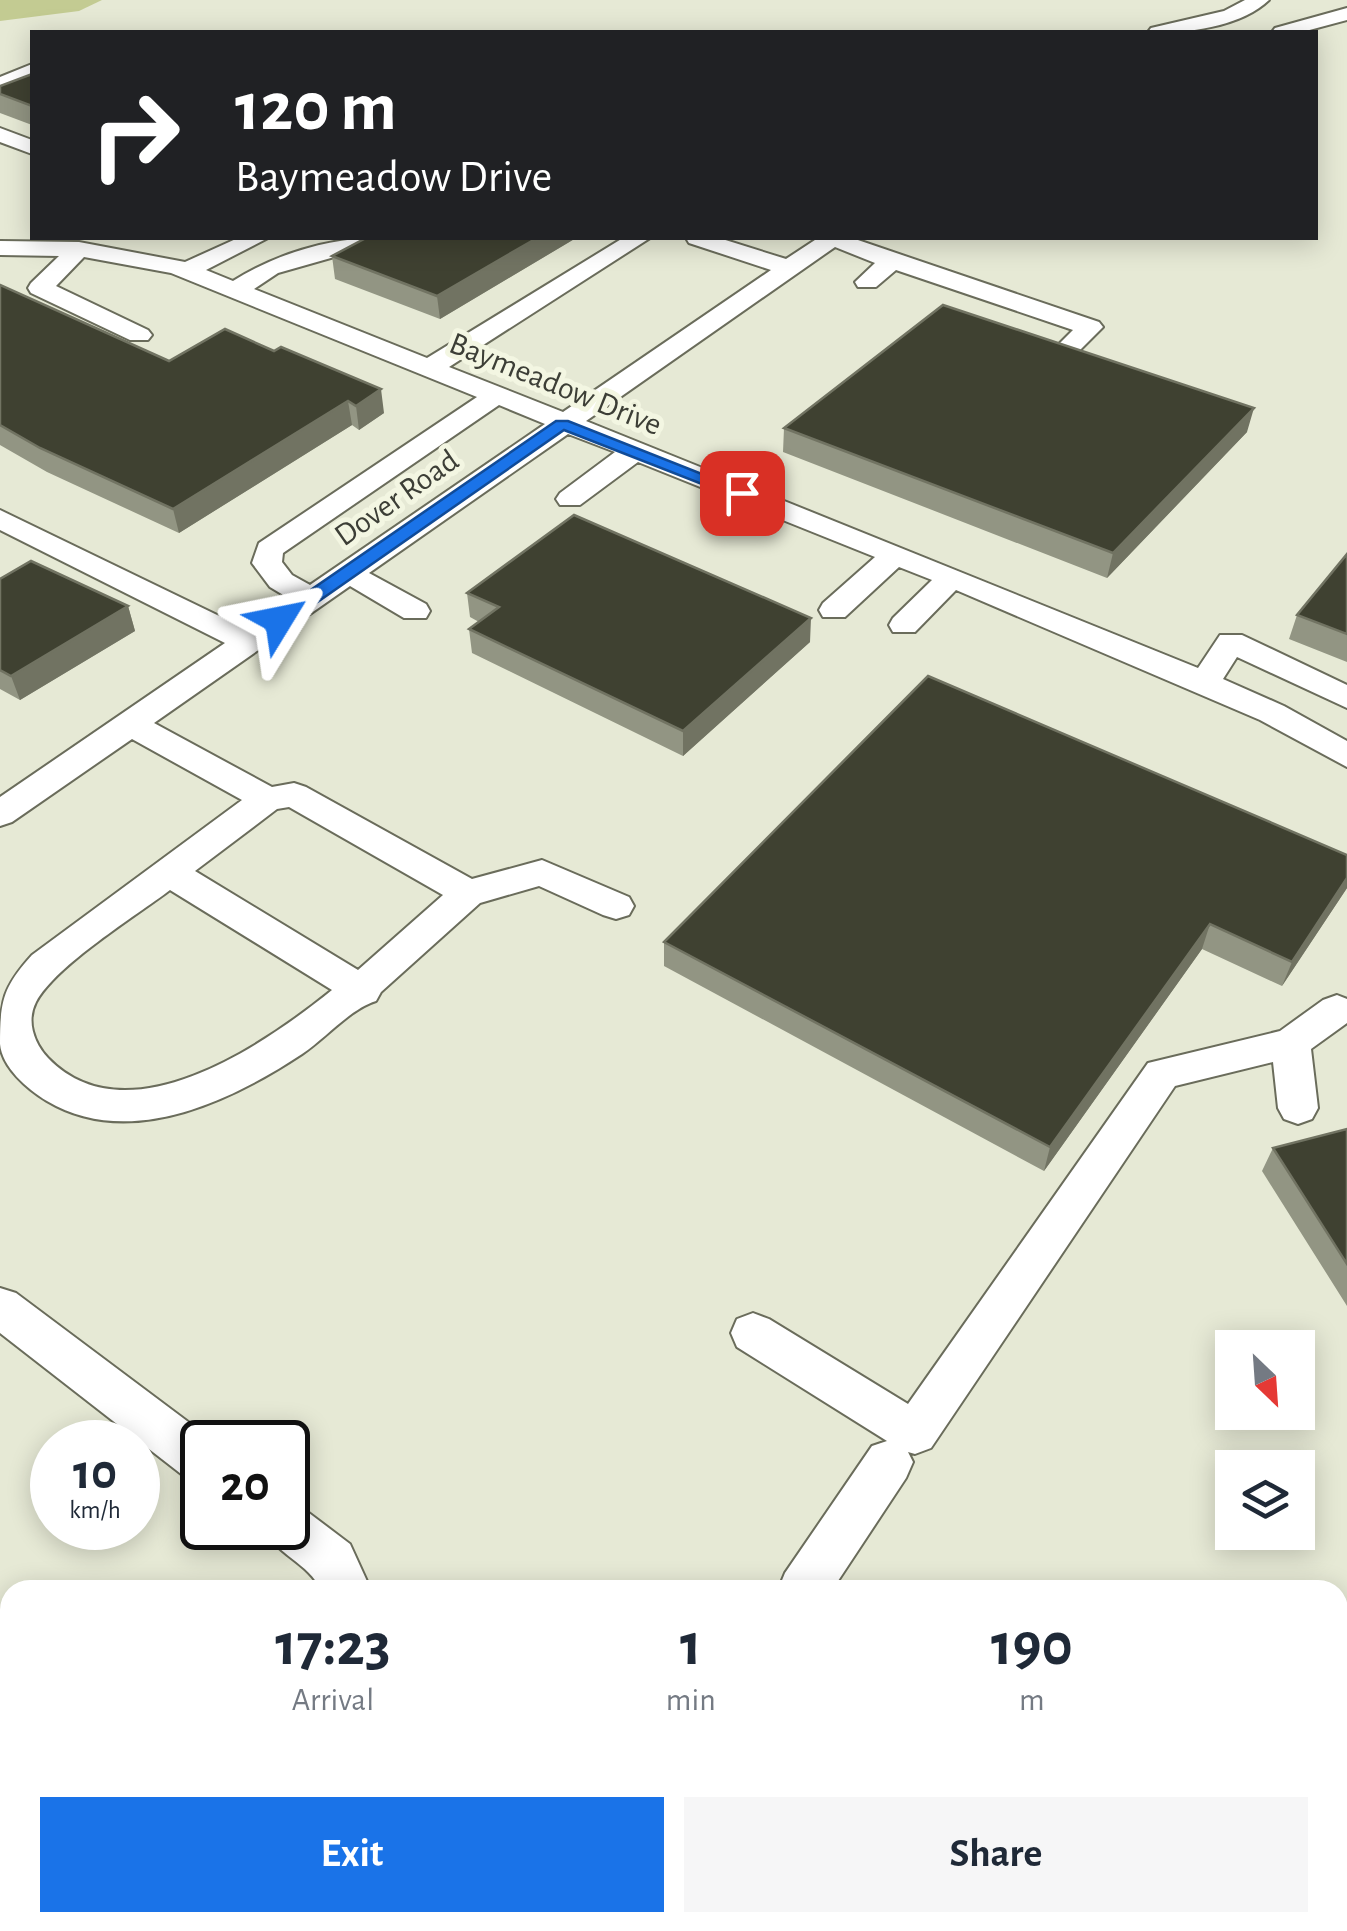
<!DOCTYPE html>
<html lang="en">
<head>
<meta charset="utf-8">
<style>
  body { margin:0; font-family:"Alegreya Sans",sans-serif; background:#f6f6f7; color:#1f2937; height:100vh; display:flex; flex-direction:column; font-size:38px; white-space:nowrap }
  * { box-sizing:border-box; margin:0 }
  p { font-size:32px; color:#747a83 }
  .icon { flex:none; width:55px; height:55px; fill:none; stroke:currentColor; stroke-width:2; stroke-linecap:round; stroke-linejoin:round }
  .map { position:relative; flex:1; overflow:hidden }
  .side { position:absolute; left:0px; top:1580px; width:1348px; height:352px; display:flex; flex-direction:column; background:#fff; border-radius:30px 30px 0 0; box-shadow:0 5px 25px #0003 }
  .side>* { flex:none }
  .hud { position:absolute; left:30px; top:30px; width:1288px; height:210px; border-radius:0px; box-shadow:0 5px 25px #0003; background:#202124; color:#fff; overflow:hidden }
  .needle { width:65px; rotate:155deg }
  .buttons { position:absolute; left:1215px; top:1330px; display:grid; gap:20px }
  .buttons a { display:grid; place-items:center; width:100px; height:100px; border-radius:0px; background:#fff; box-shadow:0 5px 25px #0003; font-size:50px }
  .speed { position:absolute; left:30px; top:1420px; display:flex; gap:20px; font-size:50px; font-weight:700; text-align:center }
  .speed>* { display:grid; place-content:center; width:130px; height:130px; border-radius:50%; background:#fff; box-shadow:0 5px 25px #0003; line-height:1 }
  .speed small { font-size:25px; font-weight:400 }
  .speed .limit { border:5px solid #111; border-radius:15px; background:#fff; color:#111 }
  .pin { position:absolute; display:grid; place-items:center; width:85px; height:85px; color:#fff; margin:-42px; border-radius:20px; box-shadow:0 5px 15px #0006 }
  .me { position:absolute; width:110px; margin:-55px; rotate:55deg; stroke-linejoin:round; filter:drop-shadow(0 0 8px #0008) }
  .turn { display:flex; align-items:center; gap:35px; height:210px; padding:0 40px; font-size:45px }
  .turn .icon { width:130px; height:130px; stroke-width:2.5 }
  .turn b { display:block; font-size:70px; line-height:85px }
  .eta { display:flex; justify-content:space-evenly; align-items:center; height:170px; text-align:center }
  .eta b { font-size:60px; font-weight:700; line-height:70px }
  .primary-button { display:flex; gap:20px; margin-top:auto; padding:20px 40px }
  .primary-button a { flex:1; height:115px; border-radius:0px; background:#1a73e8; color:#fff; font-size:40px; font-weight:700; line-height:115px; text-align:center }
  .primary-button a+a { background:#f6f6f7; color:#1f2937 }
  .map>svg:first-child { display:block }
</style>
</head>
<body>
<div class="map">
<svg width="1347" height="1931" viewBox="0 0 1347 1931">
  <rect width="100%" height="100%" fill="#e6e9d5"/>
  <path fill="#c3cb92" d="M0,0h102l-23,11 -79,10z"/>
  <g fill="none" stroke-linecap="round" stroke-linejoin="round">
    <g stroke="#6a6c5b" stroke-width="4">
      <path id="minor" d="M1245,0h24c-28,27 -84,34 -121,32l3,-4 73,-17z
        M1347,8v12l-45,12h-30l3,-4z
        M32,64v13l-32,13v-13z
        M0,128l32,12v14l-32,-12z
        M238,238h30l-62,32 27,11c41,-26 95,-43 143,-43l-17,12 -81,23 -24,16 173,69 196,-120h27l-201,129 114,45 208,-142 -82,-27 -3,-5h33l67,21 32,-21h34l247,84 4,5 -27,27h-18l-4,-5 19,-19 -177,-60 -20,17h-18l-3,-5 20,-19 -40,-16 -249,174 612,247 22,-33h22l105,50v23l-110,-51 -14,22 61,27 63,35v26l-87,-47 -304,-130 -41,42h-22l-4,-7 4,-7 39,-38 -33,-13 -54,50h-22l-4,-7 4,-7 52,-46 -237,-95 -58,43h-20l-4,-6 4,-6 55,-41 -47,-18 -199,139 57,31 4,7 -4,7h-22l-54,-32 -196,137 118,64 22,-4 12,4 166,92 70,-19 87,37 5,9 -5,9 -13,4 -13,-4 -64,-29 -59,17 -99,89 -5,9c-26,8 -50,37 -74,53 -71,47 -173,96 -255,47 -20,-12 -45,-34 -47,-57 0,-43 3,-57 32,-89l210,-155 -110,-61 -120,83 -12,4v-29l225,-154 -225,-113v-20l246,119 44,-30 -20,-12 -18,-24 7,-20 218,-146 -306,-124 -87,-16 -28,29 92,44 4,5 -4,5h-18l-99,-47 -3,-5 3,-5 28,-27 -59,-1v-14l79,1 106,20zM499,405l46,19 -235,161 -18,-10 -10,-13 1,-9zM289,807l154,88 -85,75 -163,-99 82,-62zM170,890l162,100c-68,55 -205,150 -284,68 -14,-15 -22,-37 -12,-56 20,-37 100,-86 134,-112z
        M1337,995l10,4v24l-36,26 7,59 -6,11 -14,5 -14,-5 -6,-11 -5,-46 -98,24 -244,362 -16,6 -7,-2 5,10 -7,16 -74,112h-54l7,-17 87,-127 15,-5 -150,-94 -6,-14 6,-14 16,-6 16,6 139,85 240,-341 132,-32 43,-31z
        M0,1288l16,5 199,149h-13v41l-17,-6 -185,-144z
        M288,1503l17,7 45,34 21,46h-50c-12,-27 -45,-35 -57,-62h24z
        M48,1922h60l-4,9h-59z
        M947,1922h56l-2,9h-56z"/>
    </g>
    <use href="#minor" fill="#fff" fill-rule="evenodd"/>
  </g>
  <path fill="#929583" d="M32,74v51l-32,-12v-27z
    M366,238h210l-136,81 -105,-40 -3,-23z
    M0,285l169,76 56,-32 159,84 -25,17 -7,-5 -173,108 -132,-61 -47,-27z
    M784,428l463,4 -140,146 -324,-126z
    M1347,554v108l-58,-23 8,-24z
    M0,579l128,27 7,25 -115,69 -20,-11z
    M467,593l343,49 -127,114 -211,-103 -3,-24 10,-7 -9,-5z
    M1347,855v33l-65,98 -80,-37 -158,222 -380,-205v-24z
    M1347,1129v177l-85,-135 11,-23z"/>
  <path fill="#717362" d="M537,238h39l-136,81 -3,-23z
    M381,389l3,24 -25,17 -3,-24z
    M348,401l4,24 -173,108 -6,-24z
    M1254,408l-7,24 -140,146 6,-25z
    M128,606l7,25 -115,69 -9,-24z
    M811,618l-1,24 -127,114v-25z
    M1347,878v10l-65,98 10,-24z
    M1210,924l-8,25 -158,222 6,-24z"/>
  <path fill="#3f4131" stroke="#717362" stroke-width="2.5" d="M32,74v32l-32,-12v-8z
    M366,238h171l-100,58 -105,-40z
    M0,285l169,76 56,-32 49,22 7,-4 100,42 -25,17 -8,-5 -175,108 -133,-61 -40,-23z
    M943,305l311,103 -141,145 -329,-125z
    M574,515l237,103 -128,113 -214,-102 30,-22 -32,-14z
    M1347,554v80l-50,-19z
    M31,561l97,45 -117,70 -11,-6v-91z
    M928,676l419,179v23l-55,84 -82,-38 -160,223 -386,-205z
    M1347,1129v135l-74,-116z
    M209,1922h401l10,9h-418z"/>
  <path fill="#1a73e8" stroke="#114b97" stroke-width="2.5" d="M556,421h12l182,72 -15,4 -171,-67 -278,194h-13v-8z"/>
  <g text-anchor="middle" stroke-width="10" stroke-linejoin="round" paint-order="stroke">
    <g font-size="32" fill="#3c3e36" stroke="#f3f6e2">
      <text transform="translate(556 383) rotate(22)" y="11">Baymeadow Drive</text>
      <text transform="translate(396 497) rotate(-35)" y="11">Dover Road</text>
    </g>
  </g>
</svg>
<div class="buttons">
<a><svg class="needle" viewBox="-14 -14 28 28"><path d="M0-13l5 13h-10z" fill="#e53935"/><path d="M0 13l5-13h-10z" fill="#747a83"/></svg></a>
<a><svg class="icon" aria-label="layers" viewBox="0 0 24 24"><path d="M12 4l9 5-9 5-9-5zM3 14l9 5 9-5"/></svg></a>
</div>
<div class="speed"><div>10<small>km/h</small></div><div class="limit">20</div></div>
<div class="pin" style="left:742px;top:493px;background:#d93025"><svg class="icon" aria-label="arrive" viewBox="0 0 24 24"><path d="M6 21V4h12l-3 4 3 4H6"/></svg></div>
<svg class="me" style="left:279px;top:620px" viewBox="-20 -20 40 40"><path d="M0-17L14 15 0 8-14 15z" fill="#1a73e8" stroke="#fff" stroke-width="4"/></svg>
<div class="hud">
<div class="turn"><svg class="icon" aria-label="right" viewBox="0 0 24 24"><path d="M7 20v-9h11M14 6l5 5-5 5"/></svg><div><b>120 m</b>Baymeadow Drive</div></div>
</div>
<section class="side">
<div class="eta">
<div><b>17:23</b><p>Arrival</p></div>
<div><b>1</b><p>min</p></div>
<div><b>190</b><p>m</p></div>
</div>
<div class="primary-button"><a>Exit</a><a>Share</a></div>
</section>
</div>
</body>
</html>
